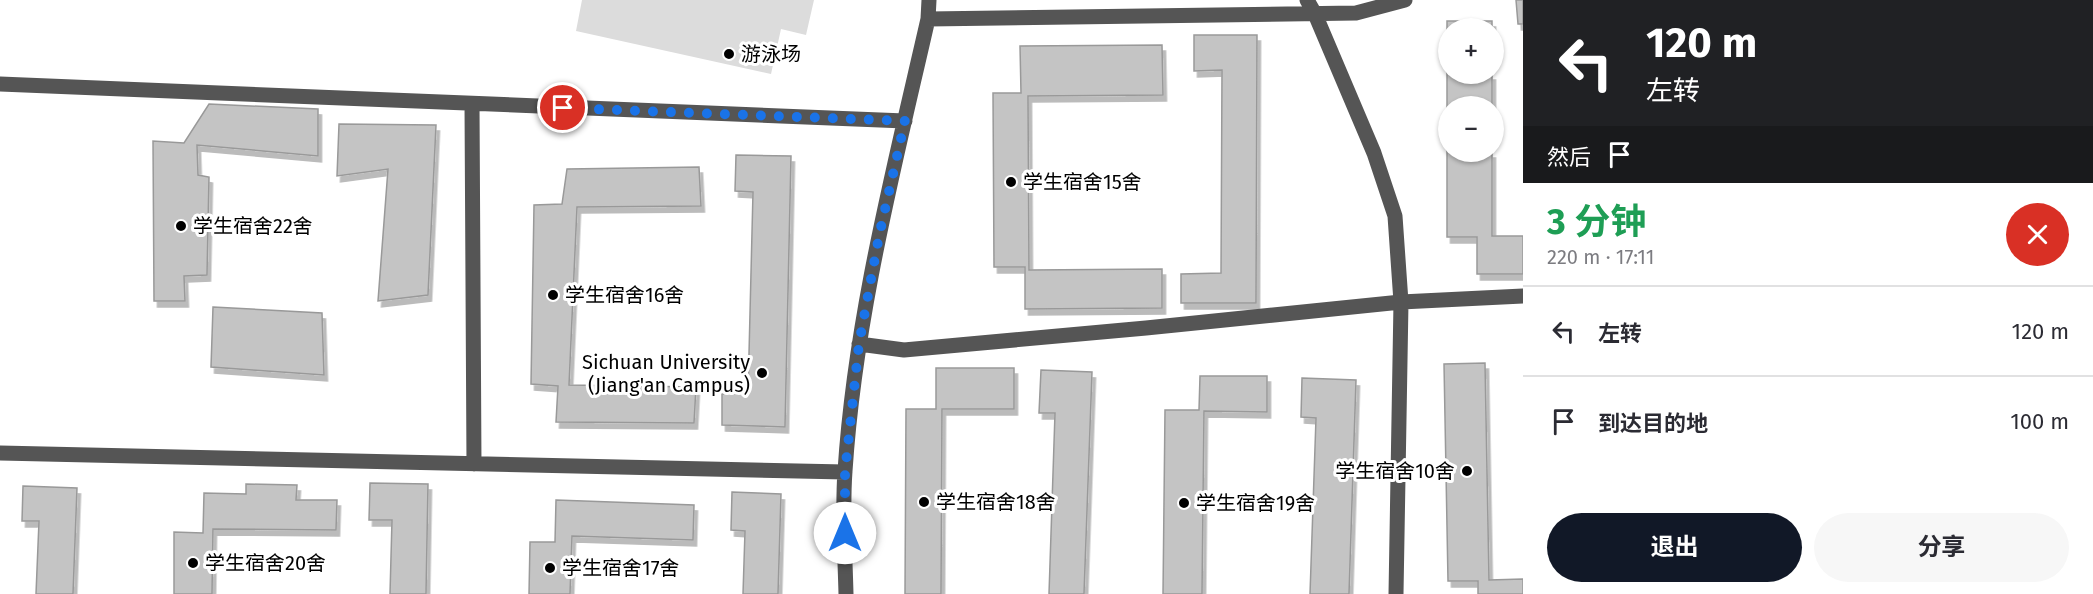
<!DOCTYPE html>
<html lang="zh">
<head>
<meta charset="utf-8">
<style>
  body { margin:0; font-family:"Fira Sans","Noto Sans SC",sans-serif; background:#f7f7f7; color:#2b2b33; height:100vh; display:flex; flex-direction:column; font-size:22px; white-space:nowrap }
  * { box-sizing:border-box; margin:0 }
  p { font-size:20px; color:#7c7c81 }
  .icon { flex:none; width:33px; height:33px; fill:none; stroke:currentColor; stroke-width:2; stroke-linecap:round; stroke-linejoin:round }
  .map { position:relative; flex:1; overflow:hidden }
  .panel { display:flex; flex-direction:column; background:#fff; width:570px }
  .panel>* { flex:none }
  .hud { background:#202124; color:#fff; overflow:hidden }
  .fabs { position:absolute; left:1438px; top:18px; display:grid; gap:12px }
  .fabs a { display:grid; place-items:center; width:66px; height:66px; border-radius:50%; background:#fff; box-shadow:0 2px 4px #0004; font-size:30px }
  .pin { position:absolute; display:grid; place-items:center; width:51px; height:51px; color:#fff; margin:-26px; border:3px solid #fff; border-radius:50%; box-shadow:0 2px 6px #0007 }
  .me { position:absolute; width:66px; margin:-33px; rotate:0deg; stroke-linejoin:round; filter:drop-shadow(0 0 4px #0008) }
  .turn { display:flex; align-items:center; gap:21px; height:126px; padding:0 24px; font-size:27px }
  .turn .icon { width:78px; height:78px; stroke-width:2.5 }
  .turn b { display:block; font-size:42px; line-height:51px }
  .then { display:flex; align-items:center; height:57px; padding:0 24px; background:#0003; gap:12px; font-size:22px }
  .round { display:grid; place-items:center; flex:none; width:63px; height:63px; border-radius:32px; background:#f7f7f7 }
  .summary { display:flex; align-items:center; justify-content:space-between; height:102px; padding:0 24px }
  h1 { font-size:36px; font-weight:700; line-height:45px; color:#1e9e55 }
  .cta { display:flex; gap:12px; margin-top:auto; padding:12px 24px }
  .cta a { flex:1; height:69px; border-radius:36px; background:#111827; color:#fff; font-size:24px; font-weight:700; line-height:69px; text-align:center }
  .cta a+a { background:#f7f7f7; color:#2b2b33 }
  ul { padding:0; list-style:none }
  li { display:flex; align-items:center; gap:18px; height:90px; padding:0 24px; border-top:2px solid #e1e1e2 }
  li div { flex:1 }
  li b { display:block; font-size:22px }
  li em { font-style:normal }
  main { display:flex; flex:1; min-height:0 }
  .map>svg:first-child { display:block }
</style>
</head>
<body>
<main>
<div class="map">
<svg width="1523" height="594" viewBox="0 0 1523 594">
  <defs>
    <filter id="shadow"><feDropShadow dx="3.5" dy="6" stdDeviation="0" flood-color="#0004"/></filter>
  </defs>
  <rect width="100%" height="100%" fill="#fff"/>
  <path fill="#dcdcdc" d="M582,0h232l-8,35 -25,-6 -10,45 -195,-43z"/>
  <path fill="#c4c4c4" stroke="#999" stroke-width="1.5" filter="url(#shadow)" d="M1516,0h7v24h-5z
    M1447,21h45v7h-43v46h43v32h-43v46h43v84h31v38h-46v-37h-30z
    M1194,35h63l-1,268h-75v-29l40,-1 1,-203 -28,1z
    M1162,45l1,50 -135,1 1,174 133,-1v39l-137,1v-42h-31l-1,-174h28l-1,-47z
    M209,104l109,5v47l-121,-11 1,30 11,2 -2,98 -23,1 1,25h-31l-1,-160 31,2z
    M339,124l97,1 -8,170 -50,6 10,-132 -51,7z
    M736,155l55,1 -6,271 -63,-2v-31h26l5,-202 -18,-1z
    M699,167l2,39 -124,1 -8,178 127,2 -2,36 -138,-1 2,-36 -27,-2 3,-179 28,-1 5,-35z
    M213,307l109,6 2,62 -113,-8z
    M1485,363l4,217 34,-1v15h-45v-13h-30l-4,-217z
    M936,368h78v41h-72l-1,185h-36l1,-185h30z
    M1041,370l51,2 -8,222h-35l6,-181h-16z
    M1200,376h67v36l-63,-1 -2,183h-39l2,-184h34z
    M1302,378l54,2 -7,214h-39l6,-176 -15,-1z
    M370,483l58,1 -2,110h-36l2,-74h-23z
    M246,484l51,1 -1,15h41l-1,30 -123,-1 -1,65h-38v-62l29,1 1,-40 42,1z
    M23,486l54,2 -4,106h-37l3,-73h-17z
    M732,492l49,2 -3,100h-35l2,-63 -14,-1z
    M556,500l138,5 -1,35 -121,-4 -2,58h-41l1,-52h25z"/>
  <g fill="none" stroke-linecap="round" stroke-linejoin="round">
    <path stroke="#555" stroke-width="15" d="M1307,0l8,14 59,139 21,63 6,86 -5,292
      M928,19l428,-6 49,-13
      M0,84l905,37
      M472,104l2,360
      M859,344l45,6 242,-22 255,-26 122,-6
      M0,453l845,19
      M846,594c-1,-41 -4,-82 -1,-123 10,-153 49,-303 83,-452l1,-19"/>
  </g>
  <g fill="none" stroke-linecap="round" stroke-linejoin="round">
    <path stroke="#1a73e8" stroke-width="10" stroke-dasharray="0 18" d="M563,108l342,13 -26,115 -20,108 -14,128v61"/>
  </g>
  <g fill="#000" stroke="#fff" stroke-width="2">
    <circle cx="729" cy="54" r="6"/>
    <circle cx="1011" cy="182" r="6"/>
    <circle cx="181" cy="226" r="6"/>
    <circle cx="553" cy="295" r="6"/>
    <circle cx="762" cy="373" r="6"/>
    <circle cx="1467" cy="471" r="6"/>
    <circle cx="924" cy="502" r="6"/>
    <circle cx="1184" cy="503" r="6"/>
    <circle cx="193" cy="563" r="6"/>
    <circle cx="550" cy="568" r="6"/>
  </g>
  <g text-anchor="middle" stroke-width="6" stroke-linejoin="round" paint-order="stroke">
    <g font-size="20" fill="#000" stroke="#fff" text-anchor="start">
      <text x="741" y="61">游泳场</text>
      <text x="1023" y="189">学生宿舍15舍</text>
      <text x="193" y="233">学生宿舍22舍</text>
      <text x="565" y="302">学生宿舍16舍</text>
      <text x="750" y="369" text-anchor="end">Sichuan University<tspan x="750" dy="23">(Jiang'an Campus)</tspan></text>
      <text x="1455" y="478" text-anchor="end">学生宿舍10舍</text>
      <text x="936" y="509">学生宿舍18舍</text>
      <text x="1196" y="510">学生宿舍19舍</text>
      <text x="205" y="570">学生宿舍20舍</text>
      <text x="562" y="575">学生宿舍17舍</text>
    </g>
  </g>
</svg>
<div class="fabs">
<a>+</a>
<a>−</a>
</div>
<div class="pin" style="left:563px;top:108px;background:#d93025"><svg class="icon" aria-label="arrive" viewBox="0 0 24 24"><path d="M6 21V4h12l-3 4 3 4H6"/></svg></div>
<svg class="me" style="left:845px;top:533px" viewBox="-20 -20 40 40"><circle r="19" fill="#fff"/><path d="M0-13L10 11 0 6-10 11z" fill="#1a73e8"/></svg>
</div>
<section class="panel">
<div class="hud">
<div class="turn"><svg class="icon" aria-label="left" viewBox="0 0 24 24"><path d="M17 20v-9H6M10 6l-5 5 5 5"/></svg><div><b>120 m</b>左转</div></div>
<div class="then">然后<svg class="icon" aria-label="arrive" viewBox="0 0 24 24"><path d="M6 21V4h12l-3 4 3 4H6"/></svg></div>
</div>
<div class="summary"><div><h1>3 分钟</h1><p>220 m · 17:11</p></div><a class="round" style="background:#d93025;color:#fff"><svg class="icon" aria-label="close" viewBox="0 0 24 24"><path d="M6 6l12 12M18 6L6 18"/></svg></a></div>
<ul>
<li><svg class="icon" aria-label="left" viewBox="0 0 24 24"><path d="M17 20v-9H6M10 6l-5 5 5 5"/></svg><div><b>左转</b></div><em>120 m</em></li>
<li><svg class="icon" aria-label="arrive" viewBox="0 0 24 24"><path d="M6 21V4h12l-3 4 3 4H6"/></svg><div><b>到达目的地</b></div><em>100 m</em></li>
</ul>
<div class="cta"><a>退出</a><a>分享</a></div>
</section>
</main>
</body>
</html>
